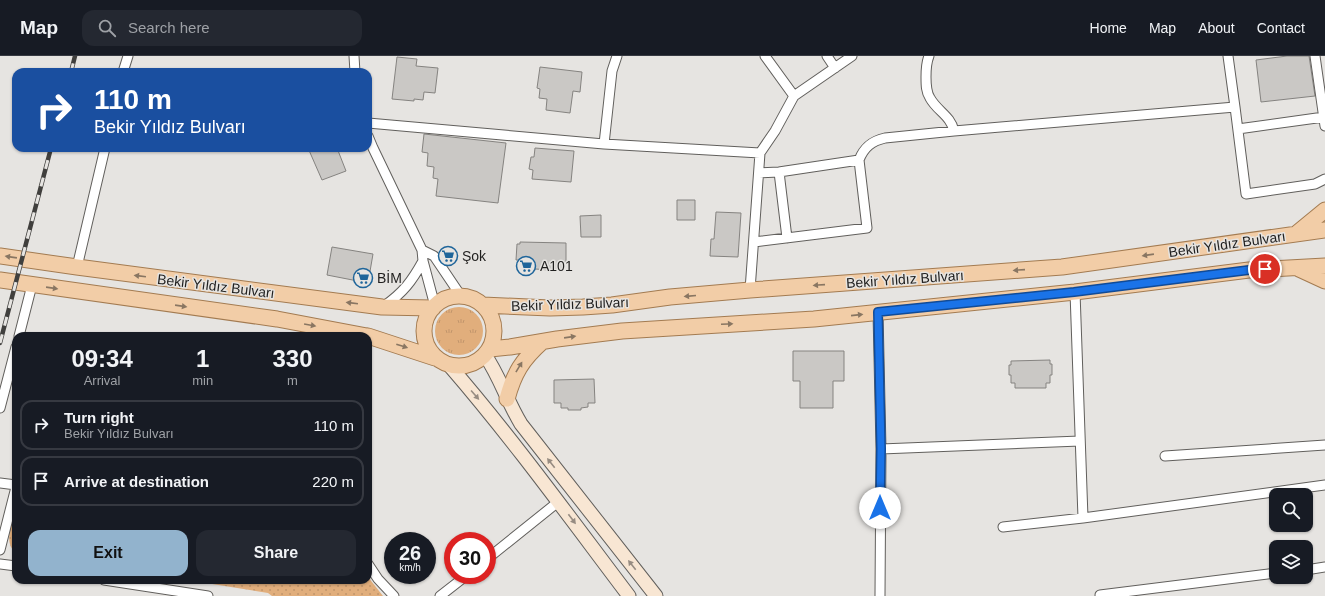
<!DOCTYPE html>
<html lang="en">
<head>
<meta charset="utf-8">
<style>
  body { margin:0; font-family:Arial,sans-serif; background:#242831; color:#f1f3f6; height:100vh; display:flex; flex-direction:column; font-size:15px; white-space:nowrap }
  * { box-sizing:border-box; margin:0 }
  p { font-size:13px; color:#9ea1a6 }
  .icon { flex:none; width:22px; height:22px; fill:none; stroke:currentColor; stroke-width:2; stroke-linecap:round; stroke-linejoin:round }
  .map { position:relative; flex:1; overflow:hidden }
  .side { position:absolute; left:12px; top:276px; width:360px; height:252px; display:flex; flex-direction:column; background:#171b24; border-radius:12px; box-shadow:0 1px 3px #0004 }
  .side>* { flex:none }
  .top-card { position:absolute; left:12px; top:12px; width:360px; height:84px; border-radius:12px; box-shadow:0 1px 3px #0004; background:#1a4fa0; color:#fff; overflow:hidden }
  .buttons { position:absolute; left:1269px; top:432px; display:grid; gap:8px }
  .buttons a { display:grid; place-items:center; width:44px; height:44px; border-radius:8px; background:#171b24; box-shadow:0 1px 3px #0004; font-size:20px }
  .speed { position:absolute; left:384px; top:476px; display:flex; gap:8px; font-size:20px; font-weight:700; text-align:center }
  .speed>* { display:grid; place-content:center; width:52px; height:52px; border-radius:50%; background:#171b24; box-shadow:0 1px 3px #0004; line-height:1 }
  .speed small { font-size:10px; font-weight:400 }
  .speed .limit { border:6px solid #d22; background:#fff; color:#111 }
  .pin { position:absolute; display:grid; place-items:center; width:34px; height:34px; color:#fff; margin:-17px; border:2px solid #fff; border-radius:50%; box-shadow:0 1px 4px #0007 }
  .me { position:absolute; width:44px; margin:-22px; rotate:0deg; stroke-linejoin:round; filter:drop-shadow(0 0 3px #0008) }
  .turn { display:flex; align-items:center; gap:14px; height:84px; padding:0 16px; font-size:18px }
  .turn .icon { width:52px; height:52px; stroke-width:2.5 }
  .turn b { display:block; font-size:28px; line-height:34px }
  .eta { display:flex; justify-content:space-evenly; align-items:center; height:68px; text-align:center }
  .eta b { font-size:24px; font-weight:800; line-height:28px }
  .cta { display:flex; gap:8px; margin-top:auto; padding:8px 16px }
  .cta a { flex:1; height:46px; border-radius:12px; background:#92b3cd; color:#111; font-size:16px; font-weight:800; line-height:46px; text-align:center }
  .cta a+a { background:#242831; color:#f1f3f6 }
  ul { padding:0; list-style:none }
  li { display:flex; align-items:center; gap:12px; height:50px; margin:0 8px 6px; padding:0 8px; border:2px solid #363941; border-radius:12px }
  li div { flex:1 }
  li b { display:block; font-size:15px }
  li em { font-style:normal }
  header { display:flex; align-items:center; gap:24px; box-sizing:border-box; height:56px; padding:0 20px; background:#171b24; border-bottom:1px solid #363941 }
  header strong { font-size:19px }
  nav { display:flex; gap:22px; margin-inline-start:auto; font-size:14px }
  .search { width:280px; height:36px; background:#242831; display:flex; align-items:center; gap:10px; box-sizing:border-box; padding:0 14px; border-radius:12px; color:#9ea1a6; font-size:15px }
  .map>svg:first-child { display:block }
</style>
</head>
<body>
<header>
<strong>Map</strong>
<div class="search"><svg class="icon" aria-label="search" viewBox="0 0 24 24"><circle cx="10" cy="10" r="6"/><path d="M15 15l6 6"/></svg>Search here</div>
<nav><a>Home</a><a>Map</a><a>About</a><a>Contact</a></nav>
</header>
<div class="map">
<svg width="1325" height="540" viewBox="0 0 1325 540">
  <defs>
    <pattern id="grass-tufts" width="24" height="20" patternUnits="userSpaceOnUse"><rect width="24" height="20" fill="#e1ae7c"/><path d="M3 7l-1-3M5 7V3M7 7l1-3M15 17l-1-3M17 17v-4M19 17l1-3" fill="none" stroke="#c1956b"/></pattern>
    <pattern id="park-dots" width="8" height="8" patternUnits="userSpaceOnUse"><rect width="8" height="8" fill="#e1ae7c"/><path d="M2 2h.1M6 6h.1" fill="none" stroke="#c1956b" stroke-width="1.8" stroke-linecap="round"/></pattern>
  </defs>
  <rect width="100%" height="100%" fill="#e6e4e1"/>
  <path fill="url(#grass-tufts)" d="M435 275a24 24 0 1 1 48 0a24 24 0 1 1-48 0Z"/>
  <path fill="url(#park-dots)" d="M16,454v42c-13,-7 -4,-32 0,-42z
    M368,521l15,19h-111l-4,-3 -81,-13h181z"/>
  <path fill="#cac8c5" stroke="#858380" d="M1287,0h22l6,40 -54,6 -5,-42z
    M397,1l20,2 -1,7 22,2 -3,25 -11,-1 -1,8 -9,-1v2l-22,-2z
    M540,11l42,5 -2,20 -7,-1 -3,22 -24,-3 1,-11 -8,-1 1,-9 -3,-1z
    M424,78l82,9 -8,60 -62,-7 2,-17 -5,-1 1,-11 -7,-1 1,-13 -6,-1z
    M308,92h29l9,23 -24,9z
    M535,92l39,3 -3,31 -39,-3 1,-9 -4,-1 2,-12h3z
    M677,144h18v20h-18z
    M716,156l25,1 -3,44 -28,-1 1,-17h3z
    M601,159v22h-20l-1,-21z
    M520,186l46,1v19h-3l-1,7h-11v1l-32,-2 1,-8h-4l1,-16h3z
    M332,191l41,7 -5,29 -41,-8z
    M793,295h51v30h-11v27h-33v-27h-7z
    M1050,304v4h2v11h-2v8h-4v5h-31v-5h-4v-8h-2v-10h2v-4z
    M594,323l1,24h-7v4l-7,1v2h-13v-2h-7v-5h-7v-23z"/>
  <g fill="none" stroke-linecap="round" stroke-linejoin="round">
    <g stroke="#615f5c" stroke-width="11">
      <path id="street" d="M354,0l1,16
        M765,0l29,40
        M827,0l8,12
        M929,0c-3,7 -3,14 -3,21 0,8 0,15 4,21 7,13 21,18 24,33
        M1315,0l10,70
        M123,16l5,-16
        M1235,51l11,87 69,-10 10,-5
        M368,67l236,21 156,9
        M1238,73l86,-12
        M368,80l5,12 49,102 1,11 12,45
        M604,88l8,-73 5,-15
        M779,116l8,66
        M759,117l20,-1 80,-12c5,-13 13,-19 26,-22l69,-7 281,-24 -7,-51
        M754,186l113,-14 -8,-68
        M422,194l12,6 27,40
        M77,211l28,-119
        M750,234l10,-137 15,-22 19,-35 58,-40
        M1075,236l8,226
        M384,250c19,-13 28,-25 39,-45
        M878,256l3,137 -1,147
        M19,280l13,-51
        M0,352l16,-61
        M881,393l199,-8
        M1165,400l160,-11
        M0,427l16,2
        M1003,471l80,-9 242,-33
        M0,494l16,-63
        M487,503l71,-57
        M0,508l16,2
        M368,508l10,15 16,17
        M1306,514l19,-3
        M104,524l104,16
        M1100,539l176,-22
        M440,540l27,-21"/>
    </g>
    <g stroke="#615f5c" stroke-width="15">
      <path id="secondary" d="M485,299c15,22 22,46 36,69l135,172
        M449,309c64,74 121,153 180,231"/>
    </g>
    <g stroke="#a37b51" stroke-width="17">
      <path id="primary" d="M1297,177l28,-23
        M0,200l77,11 305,40 51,1
        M1299,213l26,12
        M0,224l277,39 90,17
        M424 275a35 35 0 1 1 70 0a35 35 0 1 1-70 0Z
        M483,249l67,3 33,-1 29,-2 58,-8 80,-7 312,-23 263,-37
        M368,280l67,22
        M490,293l20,-2 47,-8 65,-8 192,-12 261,-27 174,-22 76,-4
        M507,343c7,-26 15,-39 35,-57"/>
    </g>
    <use href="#street" stroke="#fff" stroke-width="9"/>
    <use href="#secondary" stroke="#f8e6d3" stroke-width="13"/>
    <use href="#primary" stroke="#f2cda7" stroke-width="15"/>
    <g stroke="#403f3d" stroke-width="4.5">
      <path id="rail" d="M71,16l4,-16
        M0,287l51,-195"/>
    </g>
    <use href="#rail" stroke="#e6e4e1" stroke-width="3" stroke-dasharray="9" stroke-linecap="butt"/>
  </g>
  <defs><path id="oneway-solid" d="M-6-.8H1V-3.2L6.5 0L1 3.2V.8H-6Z"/></defs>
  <g fill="#897662">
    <use href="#oneway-solid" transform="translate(1148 199) rotate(172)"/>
    <use href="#oneway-solid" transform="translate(11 201) rotate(-172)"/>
    <use href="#oneway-solid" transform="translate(1019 214) rotate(176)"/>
    <use href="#oneway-solid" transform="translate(140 220) rotate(-173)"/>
    <use href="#oneway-solid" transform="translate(819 229) rotate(176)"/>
    <use href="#oneway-solid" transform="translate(52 232) rotate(8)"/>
    <use href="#oneway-solid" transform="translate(690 240) rotate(175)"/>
    <use href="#oneway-solid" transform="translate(352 247) rotate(-173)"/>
    <use href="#oneway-solid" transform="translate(181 250) rotate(8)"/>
    <use href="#oneway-solid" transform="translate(857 259) rotate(-6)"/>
    <use href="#oneway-solid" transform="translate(727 268) rotate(-3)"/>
    <use href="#oneway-solid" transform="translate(310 269) rotate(10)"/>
    <use href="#oneway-solid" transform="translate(570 281) rotate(-8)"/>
    <use href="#oneway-solid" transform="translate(402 290) rotate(18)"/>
    <use href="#oneway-solid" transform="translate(519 311) rotate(-59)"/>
  </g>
  <g fill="#978c82">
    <use href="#oneway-solid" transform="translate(475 339) rotate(49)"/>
    <use href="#oneway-solid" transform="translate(551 407) rotate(-128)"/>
    <use href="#oneway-solid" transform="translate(572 463) rotate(53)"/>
    <use href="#oneway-solid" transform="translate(632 509) rotate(-128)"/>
  </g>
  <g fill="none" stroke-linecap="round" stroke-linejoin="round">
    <g stroke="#114b97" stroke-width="10">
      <path id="route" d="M880,452l1,-59 -3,-137 196,-20 175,-22 16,-1"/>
    </g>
    <use href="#route" stroke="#1a73e8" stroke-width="7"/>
  </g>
  <defs>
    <g id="supermarket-ring" transform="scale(1)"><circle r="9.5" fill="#e6e4e1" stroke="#1f659a" stroke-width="1.5"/><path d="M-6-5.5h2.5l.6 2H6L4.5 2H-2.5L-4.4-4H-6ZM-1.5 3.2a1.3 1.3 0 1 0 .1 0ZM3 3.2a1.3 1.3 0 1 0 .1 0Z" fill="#1f659a"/></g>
  </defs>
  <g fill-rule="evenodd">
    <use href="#supermarket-ring" x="448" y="200"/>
    <use href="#supermarket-ring" x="526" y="210"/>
    <use href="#supermarket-ring" x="363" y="222"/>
  </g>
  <g text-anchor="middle" stroke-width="3" stroke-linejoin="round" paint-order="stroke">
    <g font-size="14" fill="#201f1e" stroke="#e6e4e1">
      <text transform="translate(1227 188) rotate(-8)" y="5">Bekir Yıldız Bulvarı</text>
      <text transform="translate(905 223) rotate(-4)" y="5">Bekir Yıldız Bulvarı</text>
      <text transform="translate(216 230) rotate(7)" y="5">Bekir Yıldız Bulvarı</text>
      <text transform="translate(570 248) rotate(-2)" y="5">Bekir Yıldız Bulvarı</text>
    </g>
    <g font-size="14" fill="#201f1e" stroke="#e6e4e1" text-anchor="start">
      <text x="462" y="205">Şok</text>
      <text x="540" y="215">A101</text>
      <text x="377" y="227">BİM</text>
    </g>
  </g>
</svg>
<div class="buttons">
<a><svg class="icon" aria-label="search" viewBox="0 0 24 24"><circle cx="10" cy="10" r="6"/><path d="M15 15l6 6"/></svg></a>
<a><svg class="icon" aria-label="layers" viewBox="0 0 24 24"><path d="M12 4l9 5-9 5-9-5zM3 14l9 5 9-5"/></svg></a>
</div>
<div class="speed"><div>26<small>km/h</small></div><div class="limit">30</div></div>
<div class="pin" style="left:1265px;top:213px;background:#d93025"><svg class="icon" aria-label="arrive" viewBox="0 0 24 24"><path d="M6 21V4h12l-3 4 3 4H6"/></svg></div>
<svg class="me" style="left:880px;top:452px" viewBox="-20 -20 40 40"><circle r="19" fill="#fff"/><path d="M0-13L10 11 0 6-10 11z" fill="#1a73e8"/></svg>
<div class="top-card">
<div class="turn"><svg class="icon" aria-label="right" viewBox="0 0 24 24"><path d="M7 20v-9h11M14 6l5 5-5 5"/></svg><div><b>110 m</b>Bekir Yıldız Bulvarı</div></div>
</div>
<section class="side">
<div class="eta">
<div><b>09:34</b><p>Arrival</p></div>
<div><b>1</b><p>min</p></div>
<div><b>330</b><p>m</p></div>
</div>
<ul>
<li><svg class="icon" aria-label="right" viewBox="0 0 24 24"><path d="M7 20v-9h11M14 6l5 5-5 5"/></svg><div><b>Turn right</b><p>Bekir Yıldız Bulvarı</p></div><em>110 m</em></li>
<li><svg class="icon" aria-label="arrive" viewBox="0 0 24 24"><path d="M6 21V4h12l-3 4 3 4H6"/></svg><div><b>Arrive at destination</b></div><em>220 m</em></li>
</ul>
<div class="cta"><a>Exit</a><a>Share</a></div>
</section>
</div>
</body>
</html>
